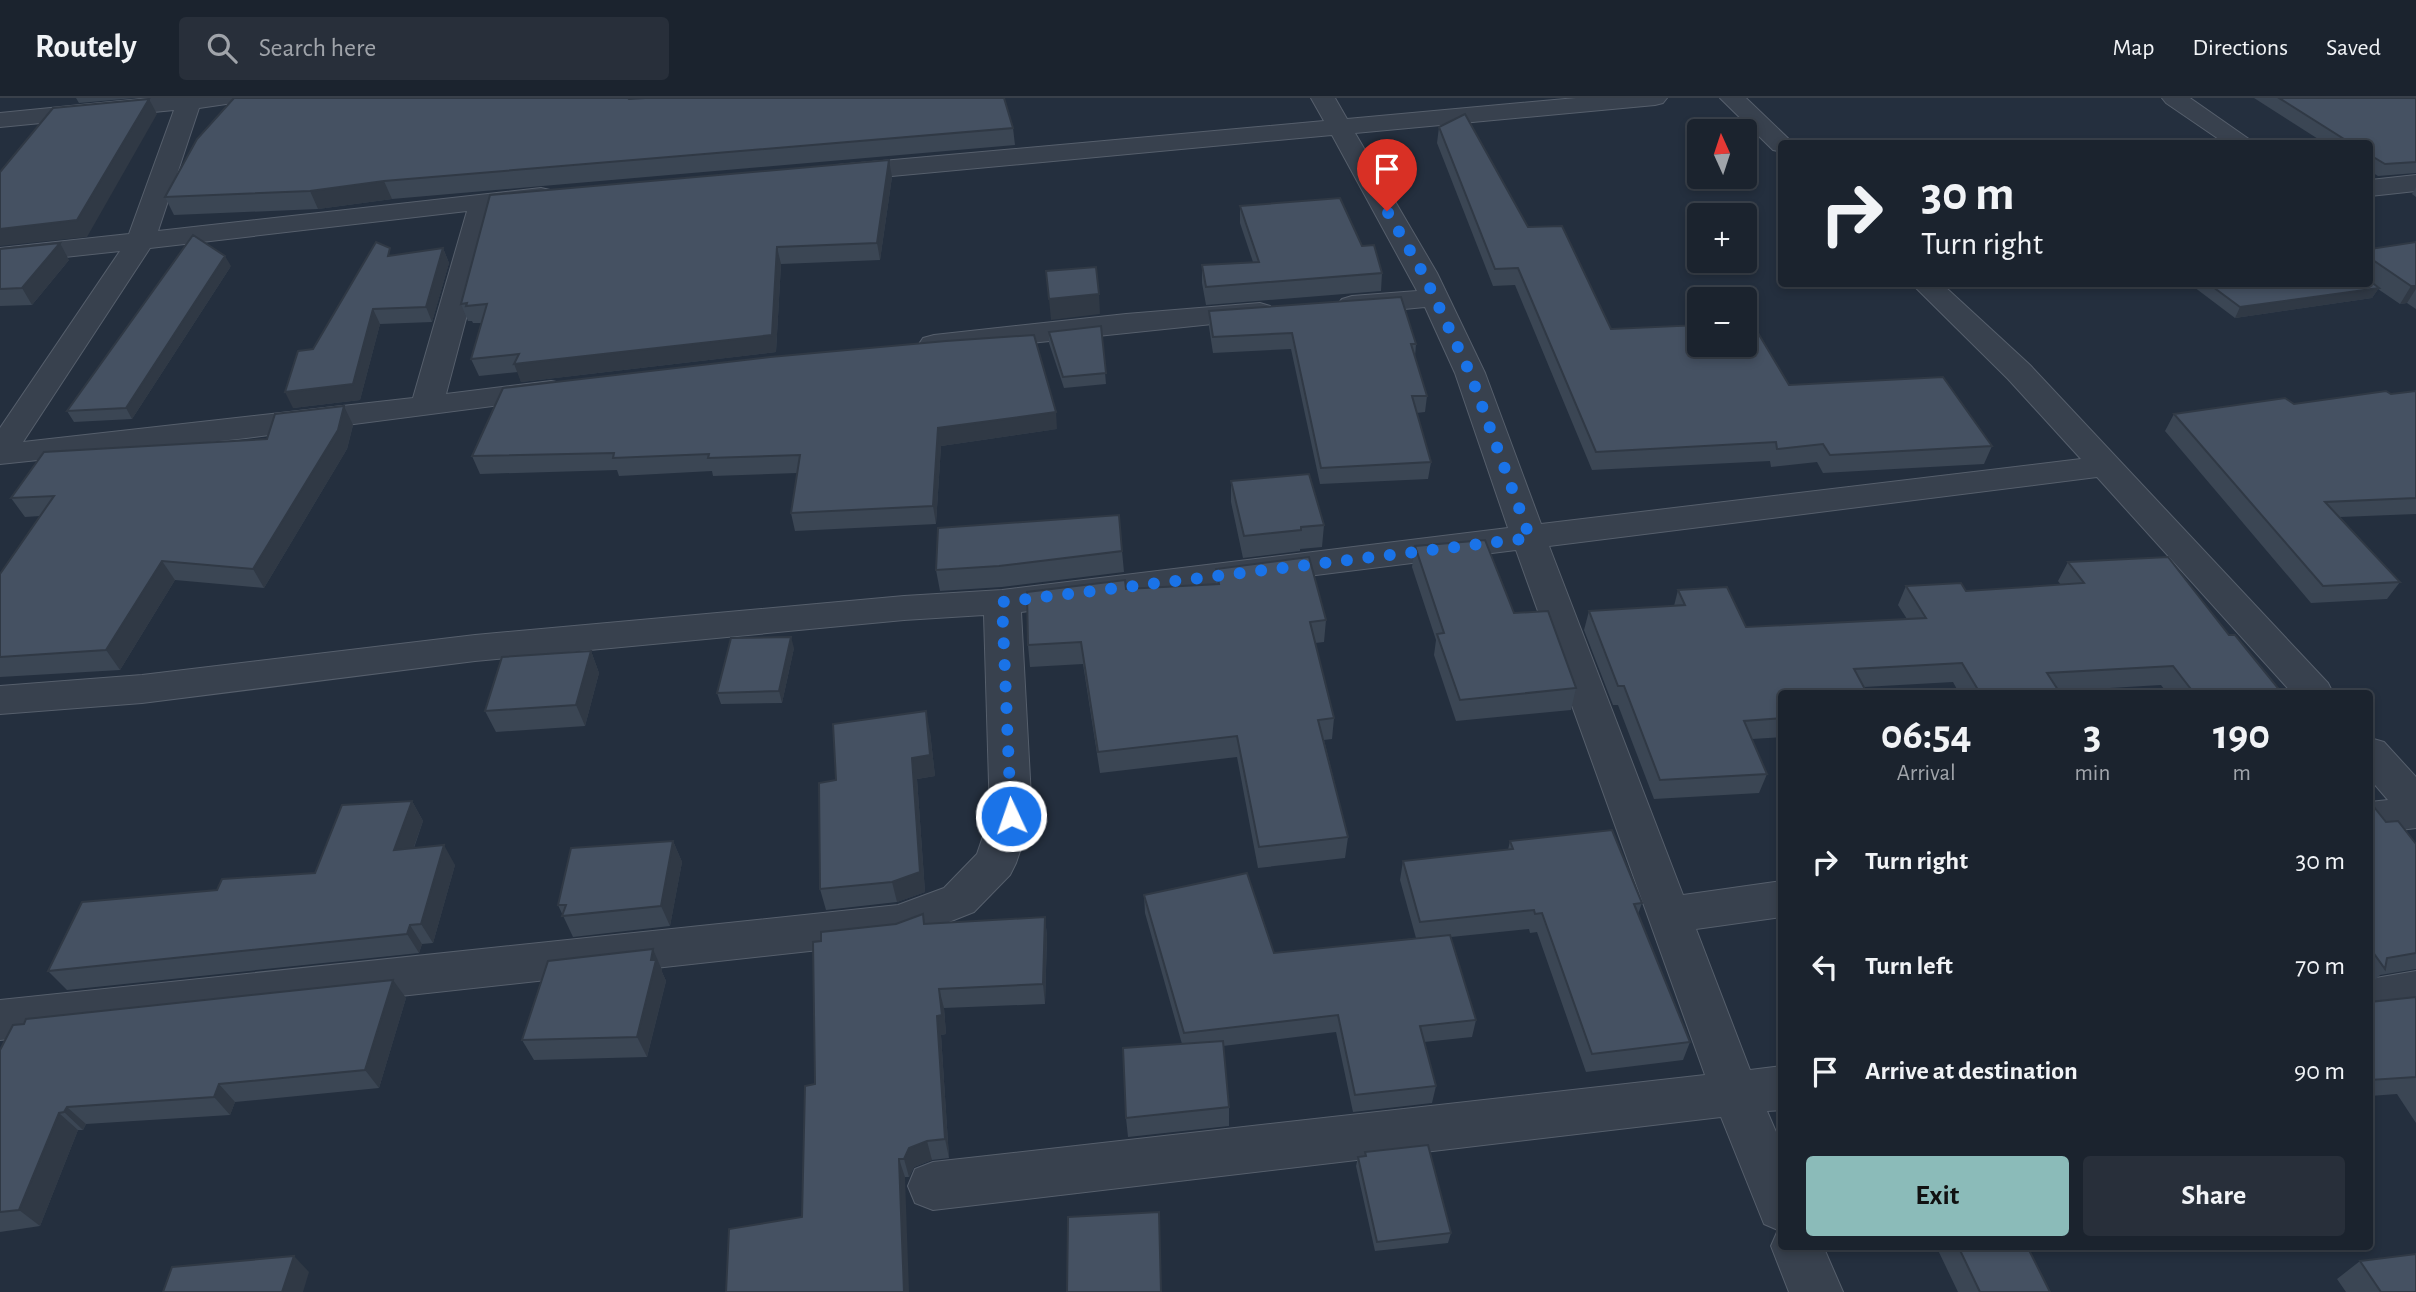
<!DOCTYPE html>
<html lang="en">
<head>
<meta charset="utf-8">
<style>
  body { margin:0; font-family:"Alegreya Sans",sans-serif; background:#282f3a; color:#f1f3f6; height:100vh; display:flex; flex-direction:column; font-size:26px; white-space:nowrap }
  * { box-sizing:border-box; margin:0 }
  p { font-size:23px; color:#a0a4aa }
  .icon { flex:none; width:38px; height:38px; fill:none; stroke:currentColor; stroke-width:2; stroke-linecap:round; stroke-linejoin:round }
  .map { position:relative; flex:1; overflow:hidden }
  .details { position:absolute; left:1778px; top:592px; width:595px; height:560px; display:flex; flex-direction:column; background:#1b232e; border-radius:7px; box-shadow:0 4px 10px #0003,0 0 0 2px #39404a }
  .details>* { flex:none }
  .top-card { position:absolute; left:1778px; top:42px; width:595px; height:147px; border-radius:7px; box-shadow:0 4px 10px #0003,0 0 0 2px #39404a; background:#1b232e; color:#f1f3f6; overflow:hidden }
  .needle { width:46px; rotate:357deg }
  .controls { position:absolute; left:1687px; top:21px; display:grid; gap:14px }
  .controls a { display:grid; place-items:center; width:70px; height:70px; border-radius:7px; background:#1b232e; box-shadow:0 4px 10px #0003,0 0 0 2px #39404a; font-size:35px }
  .pin { position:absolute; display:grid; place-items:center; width:60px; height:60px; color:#fff; margin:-72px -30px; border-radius:50% 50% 50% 0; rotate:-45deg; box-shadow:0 0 7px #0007 }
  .pin .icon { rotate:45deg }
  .me { position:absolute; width:77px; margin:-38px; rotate:357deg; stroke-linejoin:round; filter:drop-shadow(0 0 5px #0008) }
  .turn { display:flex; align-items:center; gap:24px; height:147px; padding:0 28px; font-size:32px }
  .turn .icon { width:91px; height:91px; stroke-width:2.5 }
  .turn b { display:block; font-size:49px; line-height:60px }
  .eta { display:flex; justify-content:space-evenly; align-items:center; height:119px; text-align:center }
  .eta b { font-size:42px; font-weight:700; line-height:49px }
  .button { display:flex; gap:14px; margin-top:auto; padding:14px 28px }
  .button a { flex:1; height:80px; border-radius:7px; background:#8bbbb9; color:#111; font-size:28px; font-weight:700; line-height:80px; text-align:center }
  .button a+a { background:#282f3a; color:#f1f3f6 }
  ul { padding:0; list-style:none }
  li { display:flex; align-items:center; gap:21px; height:105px; padding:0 28px }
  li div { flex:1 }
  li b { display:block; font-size:26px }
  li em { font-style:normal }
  header { display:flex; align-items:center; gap:42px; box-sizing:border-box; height:98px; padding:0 35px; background:#1b232e; border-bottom:2px solid #39404a }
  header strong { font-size:33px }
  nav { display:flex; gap:38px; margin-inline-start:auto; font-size:24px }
  .search { width:490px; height:63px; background:#282f3a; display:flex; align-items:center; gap:18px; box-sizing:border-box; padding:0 24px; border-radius:7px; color:#a0a4aa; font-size:26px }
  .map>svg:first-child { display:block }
</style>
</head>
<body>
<header>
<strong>Routely</strong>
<div class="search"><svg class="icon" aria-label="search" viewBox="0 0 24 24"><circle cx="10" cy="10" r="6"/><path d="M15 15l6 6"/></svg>Search here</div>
<nav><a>Map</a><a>Directions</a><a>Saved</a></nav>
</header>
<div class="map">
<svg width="2416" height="1194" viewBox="0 0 2416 1194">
  <rect width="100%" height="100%" fill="#242f3e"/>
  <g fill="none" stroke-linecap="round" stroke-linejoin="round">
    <g stroke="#565f6c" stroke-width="2">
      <path id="street" d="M151,0h86l-4,5 -34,5 -41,123 383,-43 9,2 4,6 -4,6 -55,7 -49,185 105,-13 11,2 5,7 -5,7 -324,42 -238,25v-36l120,-177 -120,13v-16l129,-14 45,-124 -174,17v-14zM467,113l-54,187 -390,44 127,-194z
        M1311,0h24l12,21 229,-21h91l-4,5 -8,2 -300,28 82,140 48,100 56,151 540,-65 -73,-80 -96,-95h30l88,81 298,318 5,10h-41l-195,-216 -548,69 134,349 99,-14v36l-86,12 54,141 32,-4v44l-15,1 15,35v100h41l20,46h-54l-18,-46 7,-16 -14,-6 -43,-107 -788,93 -18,-7 -7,-17 7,-17 18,-7 772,-87 -189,-525 -495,62 11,204 -16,47 -6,12 -36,37 -73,29 -901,99v-40l898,-95 46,-17 33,-34 13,-38 -6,-201 -80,5 -429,41 -333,42 -142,11v-28l142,-11 333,-40 429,-39 98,-6 506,-62 -53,-155 -30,-66 -73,7 -10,-3 -5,-6 5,-6 10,-3 65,-5 -85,-156 -494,46 -9,-3 -4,-5 4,-5 9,-3 486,-44z
        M1720,0h26l48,46h-12v8l-9,-2z
        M2162,0h28l66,46h-30l-60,-41z
        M2416,77v16l-46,5v-16z
        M1260,205l10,3 5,6 -5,6 -336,35 -11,-3 -4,-6 4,-6 11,-3 192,-21z
        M2370,640l14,4 32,35v51l-46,6v-32l18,-2 -18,-21z
        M2416,873v40l-46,6v-38z"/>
    </g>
    <use href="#street" fill="#38414e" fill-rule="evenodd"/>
  </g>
  <path fill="#3b4654" d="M76,0h59l-56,5z
    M2254,0h162v75l-38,3 -8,-5v-27h-44z
    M629,1l384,29 2,17 -623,54 -74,10 -144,6 -9,-18z
    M1439,29l89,100 83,102 178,56 203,61 -8,18 -161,9 -6,-11 -46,5 -1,-6 -178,9 -77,-185 -22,1 -56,-143z
    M892,79l-12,83 -99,4 -5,88 -255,30 -3,-10 -39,4 -8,-17 11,-36h-9l-1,-2h-4l-7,-17z
    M2416,89v10l-4,-3z
    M1240,108l122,40 20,27 -1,18 -175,14 -4,-22v-18l51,-3 -13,-39z
    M2416,144v67l-9,-6 -7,1 -22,-15 -6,9 -137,20 -45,-34h180v-35z
    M443,150l6,15 -17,59 -52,2 -20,76 -67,8 20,-59 80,-94z
    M0,151l69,11 -37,45 -32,1z
    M231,168l-99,153 -58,3 -7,-11z
    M1209,213l207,33 -1,13 12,39 -2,16 -9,1 15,49 -3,17 -108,5 -29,-135 -78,4 -4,-26z
    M1101,228l5,58 -42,4 -15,-45v-11z
    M2416,293v123l-76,3 60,65 -13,17 -76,4 -146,-172 9,-17 120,-10z
    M353,327l-6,24 -83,139 -89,-8 -55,90 -120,7v-103l40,-58 -15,1 -14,-19 256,-59z
    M1057,331l-116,17 -5,78 -141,7 -4,-18 6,-40 -84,3 -1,-5 -93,5 -2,-6 -137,4 -8,-18z
    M1231,383l93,44 -2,22 -22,2v2l-57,7 -12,-56z
    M1415,448l99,67 62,75 -5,22 -115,11 -22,-66 2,-15 -24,-73z
    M1122,453l2,21 -122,15 -62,4 -4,-21z
    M2068,464l161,73 53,58h-115l-6,-8 -102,6 1,2h-101l-6,-11 -89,5 -82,6v44l-30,2 15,35 -8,19 -105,6 -36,-94h-5l-29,-75 5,-19 85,-5 4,-16 68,37 161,-8 -9,-14 8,-19 60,5 95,-6 -3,-4z
    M1216,471l110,51 -2,22 -9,1 19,75 -2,21 -8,1 24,97 -3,21 -87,10 -21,-111 -137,16 -17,-109 -53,3 -2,-22 98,-56 90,-5z
    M794,550l-12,55 -61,1 -4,-11z
    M591,553l8,22 -14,53 -89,6 -11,-21z
    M930,634l5,44 -18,3 8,113 -28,10 -71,8 -6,-21 16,-109z
    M412,703l11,20 -9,27 41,17 -22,78 -11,1 -3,9 -352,37 -19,-19 169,-81 98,-17z
    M2370,704l16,20 30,22v125l-36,6 -10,10z
    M673,743l9,21 -12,64 -97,11 -15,-32z
    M1510,743l132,62 -4,11 52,128 -7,18 -97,12 -49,-140 -7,1 -1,-4 -78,8 25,83 -4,17 -48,5 12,44 -4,17 -79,9 -17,-80 -113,14 6,61v19l-101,11 -2,-19 56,-74 -37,-131 -1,-18 130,58 142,-15 -16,-58 3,-19 105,-11z
    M923,816l2,10 120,-7 2,20 -2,67 -101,4 2,26 -5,1 8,123 -17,2 -18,7 -5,10h-4l-103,40 13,-133 81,-160z
    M653,851l9,21v2l4,9 -19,76 -113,3 -12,-20z
    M2416,899v126l-19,-29 -27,2v-94z
    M406,900l-27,90 -144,14 -5,13 -144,9 -3,6h-5l-38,96 -40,6v-182z
    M1365,1054l86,81 -3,10 -73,8 -19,-85 2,-9 7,-1z
    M1936,1148h91l23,46h-92z
    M2360,1163l56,31h-70l-9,-13z"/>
  <path fill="#303945" d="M149,1l8,15 -70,123 -87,9v-17z
    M889,62l3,17 -12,83 -3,-17z
    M384,83l8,18 -74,10 -8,-18z
    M60,145l9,17 -37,45 -10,-17z
    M777,149l4,17 -5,88 -255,30 -7,-18z
    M443,150l6,15 -17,59 -6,-15z
    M225,158l6,10 -99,153 -6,-11z
    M2411,188h5v3l-9,14 -7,1z
    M2379,190l-7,10 -137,20 5,-11z
    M1099,196l1,20 -49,6 -2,-21z
    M373,211l7,15 -20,76 -67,8 -8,-16z
    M344,308l9,19 -6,24 -83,139 -11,-19z
    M1056,314l1,17 -116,17 -5,78 -3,-18 5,-78z
    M162,463l13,19 -55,90 -14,-20z
    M791,539l3,11 -12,55 -3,-12z
    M591,553l8,22 -14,53 -9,-21z
    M926,613l4,21 5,44 -18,3 8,113 -28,10 -5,-20 20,-124z
    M412,703l11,20 -17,48 -12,-19z
    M673,743l9,21 -12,64 -9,-20z
    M444,747l11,20 -22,78 -12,-19z
    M1045,819l2,20 -2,67 -2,-20z
    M410,827l12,19 -3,9 -12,-19z
    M653,851l9,21v2l4,9 -19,76 -10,-20z
    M393,882l13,18 -27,90 -14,-18z
    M939,891l5,19 2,26 -5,1 8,123 -4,-19 -8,-123z
    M219,986l16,18 -5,13 -16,-18z
    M67,1009l19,17 -3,6 -19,-18z
    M59,1015l19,17 -38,96 -21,-16z
    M927,1043l5,19 -18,7 -5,10 -5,-18 5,-11z
    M899,1061l6,18 4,115h-5z
    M294,1158l15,16 -6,20h-21z"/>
  <path fill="#455162" stroke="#303945" stroke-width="2" d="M234,0h394l1,1 16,-1h359l9,30 -629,53 -74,10 -145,6 32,-58z
    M2279,0h137v64l-31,2 -15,-9v-11h-18z
    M149,1l-72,121 -77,9v-57l53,-64z
    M1465,16l63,113 34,-1 49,103 88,-4v20h46v-22h7l37,62 154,-8 49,69 -162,9 -7,-11 -46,5 -1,-7 -180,10 -78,-184 -23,1 -56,-142z
    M889,62l-12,83 -100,4 -5,88 -258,29 5,-10 -48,5 16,-55 -21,2 1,-3 -6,1 29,-109z
    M1340,100l22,48 12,-1 8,28 -176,14 -4,-22 57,-3 -19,-56z
    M193,137l32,21 -99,152 -59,3z
    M376,144l14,6 -2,8 55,-8 -17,59 -53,2 -20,75 -68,8 13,-41 15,-2z
    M2416,144v44h-5l-41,-28v-9z
    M60,145l-38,45 -22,1v-40z
    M1096,169l3,27 -50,5 -3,-28z
    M2370,183l9,7 -139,19 -31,-23h161z
    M1401,199l15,47h-5l16,52h-15l19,66 -110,6 -29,-135 -79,4 -4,-26z
    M1101,228l5,47 -43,4 -14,-45z
    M1034,237l22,77 -118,16 -5,78 -142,7 9,-58 -92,3 1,-4 -96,4 1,-5 -142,3 31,-68 267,-31 176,-16z
    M2386,293l5,3 25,-3v107l-91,4 75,80 -77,4 -149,-172 111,-16 9,6z
    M344,308l-6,24 -85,139 -91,-8 -56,89 -106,7v-83l54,-78 -43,2 33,-46 223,-13 8,-25z
    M1309,376l15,51 -23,2v3l-57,6 -13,-55z
    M1119,417l3,36 -123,15 -63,4 2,-42z
    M1485,442l29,73 34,-2 28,77 -116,12 -23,-66 7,-1 -29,-87z
    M1309,459l17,63 -16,2 24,96 -16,2 30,117 -89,10 -22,-111 -139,16 -17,-110 -53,3 -1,-53 98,-12 1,9 93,-5 -3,-15z
    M2168,459l61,78h6l47,58h-88l-21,-27 -126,7 13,20h-80l-18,-30 -108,6 13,24h-85v25l-38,3 23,53 -107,6 -36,-94h-6l-29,-75 96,-6 -7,-15 49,-3 19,40 180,-9 -20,-32 55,-3 5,8 118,-8 -16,-21z
    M791,539l-12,54 -62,2 14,-55z
    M591,553l-15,54 -91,6 17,-54z
    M926,613l4,44 -18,3 8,114 -28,10 -72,7 -1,-106 17,-3 -3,-56z
    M412,703l-18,49 50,-5 -23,79 -11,1 -3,9 -359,37 34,-69 135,-12 5,-11 93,-6 27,-68z
    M2370,704l16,20 12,-1 18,23v109l-29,5 -2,11 -15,-21z
    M1612,732l30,73 -8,1 56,138 -98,12 -50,-141 -7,1 -1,-4 -114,12 -17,-61 110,-12 -3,-8z
    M673,743l-12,65 -99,10 4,-11h-8l13,-57z
    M1247,775l27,80 176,-18 26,85 -56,6 16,60 -81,9 -17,-80 -154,18 -40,-138z
    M923,816l1,10 121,-7 -2,67 -104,5 3,26 -5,1 8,123 -18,2 -18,7 -5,11h-5l5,133h-178l3,-63 73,-12 3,-131 10,-2 -2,-142 8,-1v-9l75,-8z
    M653,851l-2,11h5l-19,77 -115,3 26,-79z
    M393,882l-28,90 -146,14 -5,13 -147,10 -3,5 -5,1 -40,97 -19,2v-162l13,-25 11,-1 2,-5z
    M2416,899v80l-46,3v-78z
    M1223,943l6,66 -103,11 -3,-70z
    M1428,1047l23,88 -74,9 -19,-85 8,-1 -1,-4z
    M1159,1114l2,80h-94l1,-75z
    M1958,1148h69l23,46h-70z
    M2416,1156v38h-35l-21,-31z
    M294,1158l-12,36h-119l9,-25z"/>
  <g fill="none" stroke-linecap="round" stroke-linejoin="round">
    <path stroke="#1a73e8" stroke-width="12" stroke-dasharray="0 21.6" d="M1011,718l-9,-214 528,-64 -60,-165 -47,-100 -36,-62"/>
  </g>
</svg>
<div class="controls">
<a><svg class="needle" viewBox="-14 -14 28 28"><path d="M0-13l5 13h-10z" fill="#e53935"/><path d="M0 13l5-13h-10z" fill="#a0a4aa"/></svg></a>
<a>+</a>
<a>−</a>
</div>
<div class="pin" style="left:1387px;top:113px;background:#d93025"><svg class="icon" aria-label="arrive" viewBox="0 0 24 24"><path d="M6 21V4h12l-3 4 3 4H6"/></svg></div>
<svg class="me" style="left:1011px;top:718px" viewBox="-20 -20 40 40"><circle r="17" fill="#1a73e8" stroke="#fff" stroke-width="3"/><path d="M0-11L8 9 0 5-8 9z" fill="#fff"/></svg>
<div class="top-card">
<div class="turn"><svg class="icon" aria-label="right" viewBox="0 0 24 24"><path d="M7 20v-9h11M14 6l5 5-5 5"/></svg><div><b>30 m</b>Turn right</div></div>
</div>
<section class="details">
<div class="eta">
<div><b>06:54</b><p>Arrival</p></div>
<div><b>3</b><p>min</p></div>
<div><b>190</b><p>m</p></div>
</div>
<ul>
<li><svg class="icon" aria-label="right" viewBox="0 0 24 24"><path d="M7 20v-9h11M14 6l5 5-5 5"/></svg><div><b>Turn right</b></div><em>30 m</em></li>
<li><svg class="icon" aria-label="left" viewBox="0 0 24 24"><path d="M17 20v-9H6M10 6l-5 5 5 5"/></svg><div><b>Turn left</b></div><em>70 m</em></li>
<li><svg class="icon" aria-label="arrive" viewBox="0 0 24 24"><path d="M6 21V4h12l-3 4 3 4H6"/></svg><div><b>Arrive at destination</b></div><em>90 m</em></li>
</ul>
<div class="button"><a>Exit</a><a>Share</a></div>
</section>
</div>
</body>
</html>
